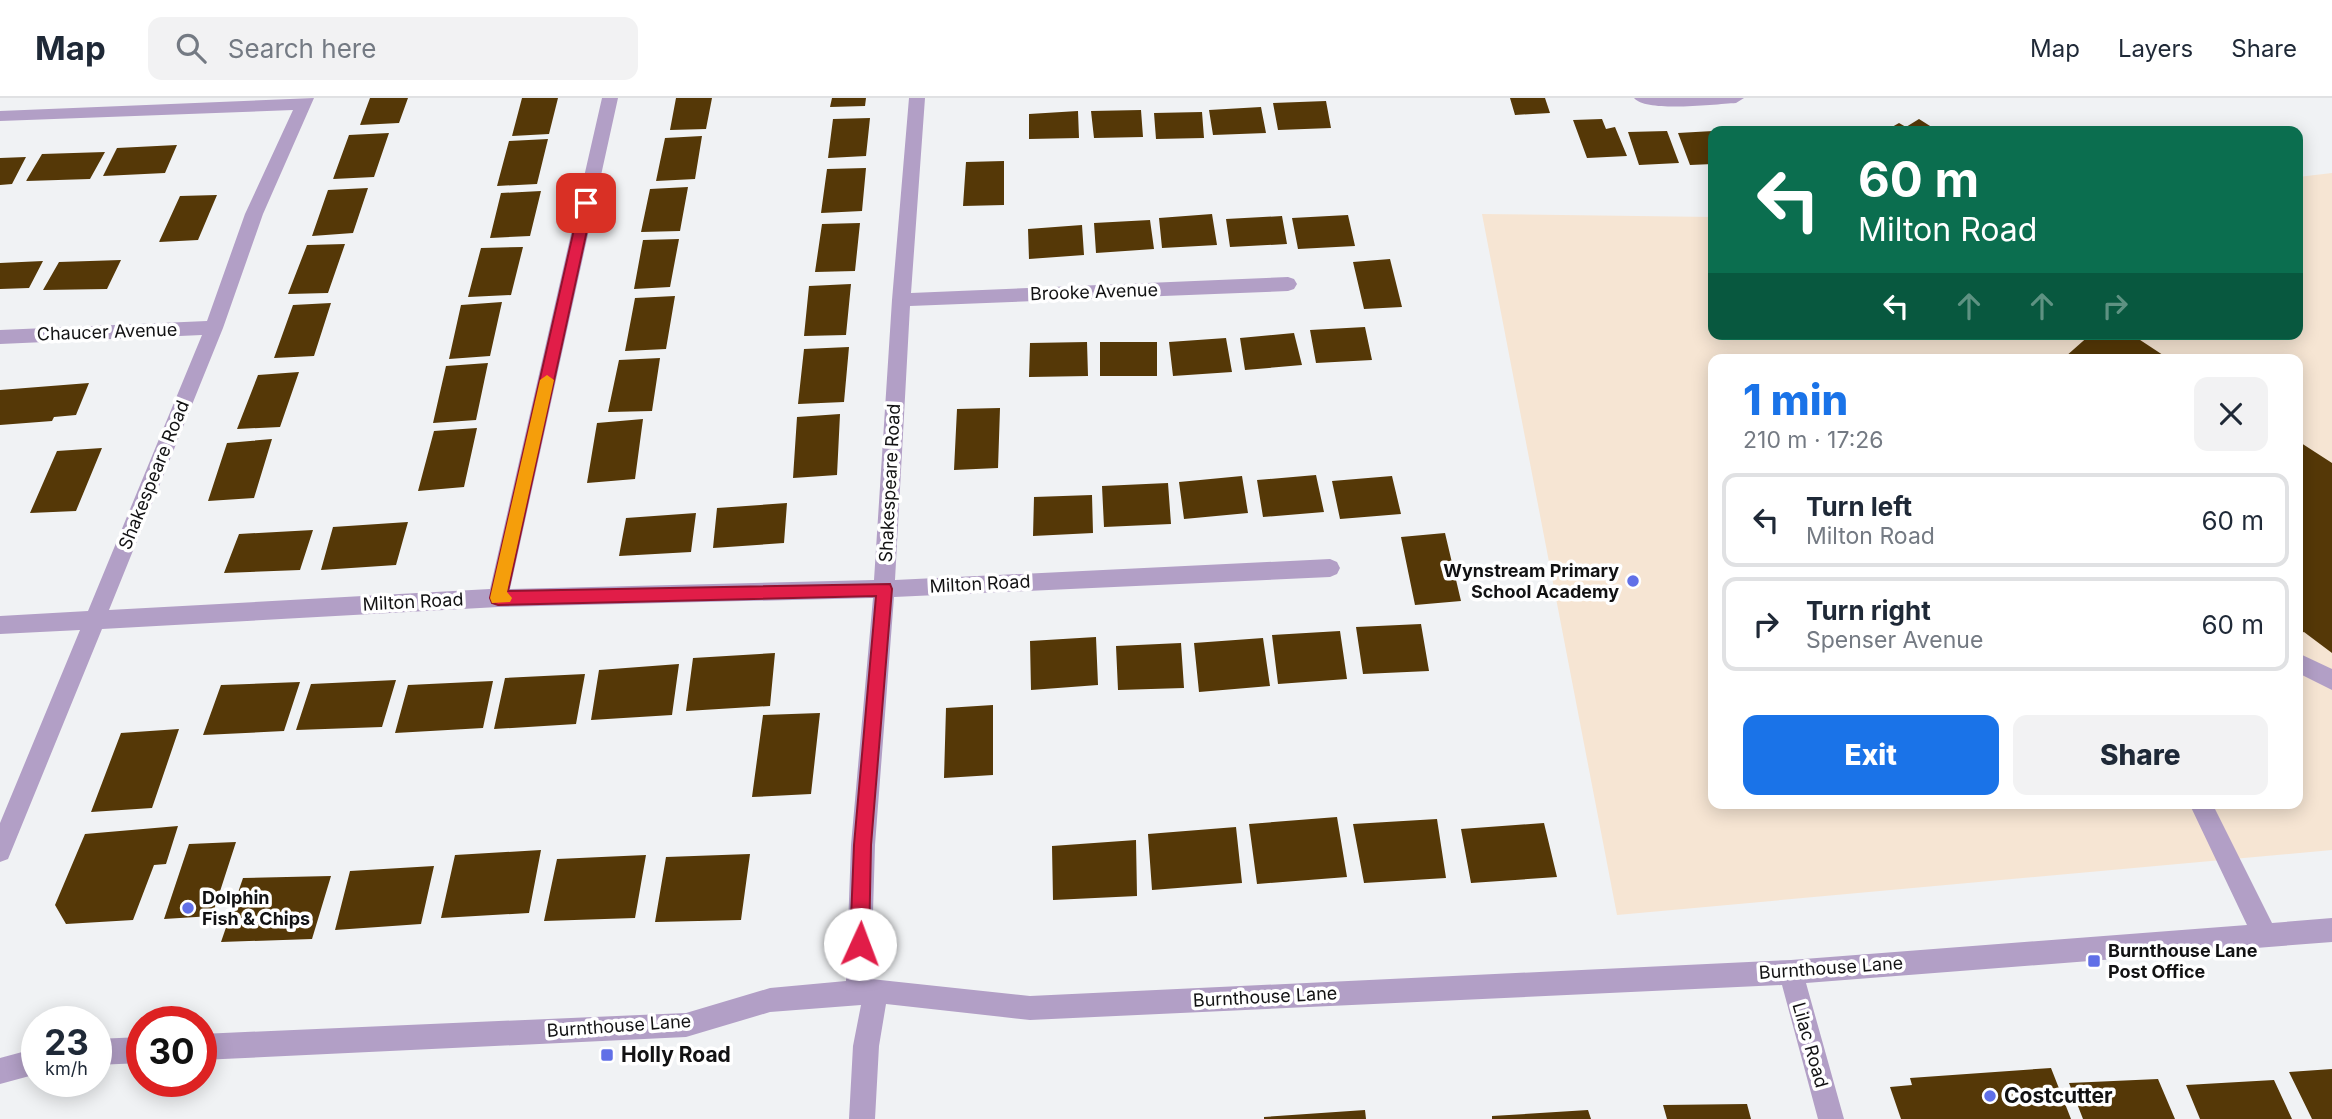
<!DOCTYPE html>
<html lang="en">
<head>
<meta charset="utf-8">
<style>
  body { margin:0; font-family:Inter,sans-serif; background:#f2f2f3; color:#1f2937; height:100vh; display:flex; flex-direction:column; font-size:26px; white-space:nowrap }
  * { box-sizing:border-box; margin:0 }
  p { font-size:23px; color:#747a83 }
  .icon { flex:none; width:38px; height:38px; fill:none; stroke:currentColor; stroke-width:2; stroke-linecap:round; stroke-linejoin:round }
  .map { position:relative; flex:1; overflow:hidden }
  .drawer { position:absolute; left:1708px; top:256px; width:595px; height:455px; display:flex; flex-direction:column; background:#fff; border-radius:14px; box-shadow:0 4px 18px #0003 }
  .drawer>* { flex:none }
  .top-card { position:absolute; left:1708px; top:28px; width:595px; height:214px; border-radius:14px; box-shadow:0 4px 18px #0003; background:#0b6e4f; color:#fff; overflow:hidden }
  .speed { position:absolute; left:21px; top:908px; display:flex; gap:14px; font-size:35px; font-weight:700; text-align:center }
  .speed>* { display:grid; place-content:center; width:91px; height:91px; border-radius:50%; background:#fff; box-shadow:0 4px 18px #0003; line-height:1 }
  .speed small { font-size:18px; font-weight:400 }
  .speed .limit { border:10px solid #d22; background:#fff; color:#111 }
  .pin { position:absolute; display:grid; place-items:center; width:60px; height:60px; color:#fff; margin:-30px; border-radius:14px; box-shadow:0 4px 10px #0006 }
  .me { position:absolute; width:77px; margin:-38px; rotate:2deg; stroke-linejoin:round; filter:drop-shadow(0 0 5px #0008) }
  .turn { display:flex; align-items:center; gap:24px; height:147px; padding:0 35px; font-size:32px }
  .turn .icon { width:91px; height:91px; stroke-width:2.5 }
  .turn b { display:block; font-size:49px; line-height:60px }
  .lanes { display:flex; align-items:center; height:66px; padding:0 35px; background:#0003; justify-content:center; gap:35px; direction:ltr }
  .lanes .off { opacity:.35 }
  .round { display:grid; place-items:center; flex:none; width:74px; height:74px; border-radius:14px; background:#f2f2f3 }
  .overview { display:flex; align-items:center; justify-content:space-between; height:119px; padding:0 35px }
  h1 { font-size:42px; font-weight:800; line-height:52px; color:#1a73e8 }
  .cta { display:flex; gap:14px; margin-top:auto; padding:14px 35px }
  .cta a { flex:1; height:80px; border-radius:14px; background:#1a73e8; color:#fff; font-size:28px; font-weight:800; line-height:80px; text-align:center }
  .cta a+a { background:#f2f2f3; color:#1f2937 }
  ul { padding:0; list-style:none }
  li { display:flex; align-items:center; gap:21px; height:94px; margin:0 14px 10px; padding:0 21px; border:4px solid #e0e1e3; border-radius:14px }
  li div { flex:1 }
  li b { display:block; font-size:26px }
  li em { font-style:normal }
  header { display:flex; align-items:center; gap:42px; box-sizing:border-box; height:98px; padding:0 35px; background:#fff; border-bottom:2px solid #e0e1e3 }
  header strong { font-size:33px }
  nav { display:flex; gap:38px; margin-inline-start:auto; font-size:24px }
  .search { width:490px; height:63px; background:#f2f2f3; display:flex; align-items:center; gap:18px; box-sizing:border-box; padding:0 24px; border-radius:14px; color:#747a83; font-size:26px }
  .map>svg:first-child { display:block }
</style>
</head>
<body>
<header>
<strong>Map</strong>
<div class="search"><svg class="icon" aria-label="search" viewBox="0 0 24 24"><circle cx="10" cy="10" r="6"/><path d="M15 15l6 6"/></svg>Search here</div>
<nav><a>Map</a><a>Layers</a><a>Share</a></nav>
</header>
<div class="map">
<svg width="2332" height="1021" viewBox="0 0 2332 1021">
  <rect width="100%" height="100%" fill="#f0f2f4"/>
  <path fill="#f6e5d3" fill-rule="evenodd" d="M2332,75v677l-715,65 -135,-701 231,3v117h585v-157zM1713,261h585v444h-585z"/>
  <path fill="#553807" d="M370,0h38l-9,25 -39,2z
    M522,0h36l-9,36 -37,2z
    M676,0h36l-6,31 -36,1z
    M832,0h34l-1,8 -35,1z
    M1510,0h35l5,15 -35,2z
    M1326,3l5,27 -53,2 -5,-27z
    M1261,9l5,26 -53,2 -4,-25z
    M1141,12l2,27 -49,1 -3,-27z
    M1078,13l1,27 -50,1v-25z
    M1202,14l2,26 -48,1 -2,-26z
    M870,20l-4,38 -38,2 5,-39z
    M1602,21l4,10 9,-2 12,29 -40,2 -14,-38z
    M1919,21l19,12h-53l14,-8 7,4z
    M1868,28l3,5h-34l-2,-4z
    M1667,33l12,32 -40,2 -11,-33z
    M1713,33v33l-23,1 -12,-32z
    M389,35l-15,44 -41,2 16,-44z
    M702,38l-7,43 -39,2 9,-43z
    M548,41l-11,45 -40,2 12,-45z
    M177,47l-12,28 -62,3 14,-28z
    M105,54l-15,27 -64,2 16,-27z
    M26,59l-14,27 -12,1v-27z
    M1004,63v44l-41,1 3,-44z
    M866,70l-4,43 -41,2 6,-44z
    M688,89l-8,44 -39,1 9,-43z
    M368,90l-15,45 -41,3 16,-46z
    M541,93l-11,45 -40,2 11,-45z
    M217,97l-19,45 -39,2 21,-46z
    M1212,116l5,31 -55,3 -3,-30z
    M1348,117l7,31 -57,3 -6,-31z
    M1282,118l5,28 -57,3 -4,-28z
    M1150,122l4,29 -58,4 -2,-30z
    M860,125l-5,48 -40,1 7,-48z
    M1082,127l2,30 -55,4 -1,-30z
    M679,141l-9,48 -36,2 9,-49z
    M345,146l-17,49 -40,1 19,-49z
    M523,149l-12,48 -43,2 13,-49z
    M1390,161l12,48 -38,2 -11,-47z
    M121,162l-14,29 -64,1 16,-28z
    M43,163l-14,27 -29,1v-26z
    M851,186l-5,51 -42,1 5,-50z
    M675,198l-9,53 -41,2 10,-53z
    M502,204l-12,54 -41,3 12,-54z
    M331,205l-17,53 -40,2 19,-53z
    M1365,229l7,33 -56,3 -6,-33z
    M1294,235l8,32 -57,5 -5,-32z
    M2091,236h40l38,25 -104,-2z
    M1226,240l6,34 -59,4 -4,-34z
    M1087,244l1,34 -59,1 1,-34z
    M1100,244h57v34h-57z
    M849,249l-5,55 -46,2 6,-55z
    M660,260l-8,53 -44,1 11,-52z
    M488,265l-12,57 -43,3 13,-57z
    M299,274l-19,55 -43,2 21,-54z
    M89,285l-13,32 -22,2 -2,4 -52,4v-35z
    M1000,310l-2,60 -44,2 3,-61z
    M840,316l-3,61 -44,3 4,-61z
    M643,321l-8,60 -48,4 10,-60z
    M477,330l-13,59 -46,4 16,-60z
    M272,341l-18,59 -46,3 19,-58z
    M2298,343l34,22v190l-28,-21 -6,2z
    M102,350l-26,63 -46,2 27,-62z
    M1316,377l8,37 -61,5 -6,-37z
    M1242,378l6,37 -64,6 -5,-37z
    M1392,378l9,38 -61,5 -8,-38z
    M1168,385l3,41 -67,3 -2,-41z
    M1092,397l1,38 -60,3 1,-39z
    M787,405l-3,40 -71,5 4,-40z
    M696,415l-5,39 -72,4 7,-38z
    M408,424l-12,43 -75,5 12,-43z
    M313,432l-13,40 -76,3 15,-39z
    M1445,435l16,68 -46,4 -14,-68z
    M1421,526l8,47 -66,3 -7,-47z
    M1340,533l7,48 -69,5 -6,-49z
    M1096,539l2,48 -67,5 -1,-49z
    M1263,540l7,48 -71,6 -5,-49z
    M1181,545l3,45 -66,2 -2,-44z
    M775,555l-5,53 -84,5 7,-53z
    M679,566l-7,51 -81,5 8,-50z
    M585,576l-9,50 -82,5 11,-51z
    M396,582l-14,47 -86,3 15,-46z
    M493,583l-10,47 -88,5 13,-48z
    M300,584l-16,49 -81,4 18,-50z
    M993,607v70l-49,3 2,-70z
    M820,615l-9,81 -59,3 11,-82z
    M179,631l-27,79 -61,4 30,-79z
    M1337,719l10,60 -90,7 -8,-60z
    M1437,721l9,59 -82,5 -11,-59z
    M1544,725l13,54 -86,6 -10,-54z
    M178,728l-12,38 -12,1 -21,55 -67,4 -11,-19 30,-71z
    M1236,729l6,56 -90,7 -4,-56z
    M1136,742l1,56 -84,4 -1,-54z
    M236,744l-24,74 -48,3 25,-75z
    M541,752l-12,63 -88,5 14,-63z
    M750,756l-9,66 -86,2 11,-65z
    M646,757l-11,63 -91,3 13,-62z
    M434,768l-13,58 -86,6 15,-59z
    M331,778l-19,63 -91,3 22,-64z
    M2051,970l20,51h-170l-11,-32 22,-2 -2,-7z
    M2332,971v50h-20l-23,-47z
    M2158,981l17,40h-92l-14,-36z
    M2274,982l18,39h-92l-14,-34z
    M1747,1006l4,15h-84l-4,-14z
    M1365,1012l1,9h-102v-2z
    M1588,1012l3,9h-99v-3z"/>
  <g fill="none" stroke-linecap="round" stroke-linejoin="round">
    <path fill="#b29fc6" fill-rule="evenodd" d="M314,0l-51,116 -40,114 -114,282 381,-21 112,-491h16l-108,491 364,-9 18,-280 17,-202h16l-14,195 377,-16 6,2 3,5 -3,5 -6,2 -378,15 -15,274 435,-21 7,3 3,6 -3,6 -7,3 -436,20 -19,248 -4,134 159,17 761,-36 456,-35 -58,-122h23l60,120 60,-5v24l-526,41 38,136h-26l-36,-134 -752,35 -144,-16 -7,42 -4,73h-26l4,-73 8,-41 -91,7 -84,25 -485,23v-26l485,-21 84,-25 76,-7 5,-136 22,-247 -375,9 -396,22 -94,230 -8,3v-39l80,-193 -80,4v-18l88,-5 114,-276 -202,9v-14l207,-9 38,-107 48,-104 -293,11v-10z
      M1634,0h110l-8,5c-21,1 -89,10 -102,-5z
      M2298,555l34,16v21l-34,-17z
      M142,939v26l-46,2v-26z
      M37,950v26l-37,10v-26z"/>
  </g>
  <path fill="#e11d48" stroke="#92132f" stroke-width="2" d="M586,101l7,4 -85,388 382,-7 2,5 -21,256 -2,99 -3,6 -6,3 -7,-3 -3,-6 4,-99 22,-249 -378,9 -6,-2 -2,-5 90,-395z"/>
  <path fill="#f59e0b" d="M547,277l7,5 -47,212 5,6 -2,4 -18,1 -2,-5 50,-218z"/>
  <g fill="#606fe7" stroke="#fff" stroke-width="2.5">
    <circle cx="1633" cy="483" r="7"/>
    <circle cx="188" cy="810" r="7"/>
    <rect x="2087" y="856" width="14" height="14" rx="3.5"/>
    <rect x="600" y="950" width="14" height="14" rx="3.5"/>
    <circle cx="1990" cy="998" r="7"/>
  </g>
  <g text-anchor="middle" stroke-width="7" stroke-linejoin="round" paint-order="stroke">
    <g font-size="18" fill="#121213" stroke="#fff">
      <text transform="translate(1094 194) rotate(-2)" y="6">Brooke Avenue</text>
      <text transform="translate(107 234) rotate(-2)" y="6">Chaucer Avenue</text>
      <text transform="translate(154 377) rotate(-68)" y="6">Shakespeare Road</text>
      <text transform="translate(890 385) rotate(-87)" y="6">Shakespeare Road</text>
      <text transform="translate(980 486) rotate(-3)" y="6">Milton Road</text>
      <text transform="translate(413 504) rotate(-3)" y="6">Milton Road</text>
      <text transform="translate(1831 870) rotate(-4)" y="6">Burnthouse Lane</text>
      <text transform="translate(1265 899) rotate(-3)" y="6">Burnthouse Lane</text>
      <text transform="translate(619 928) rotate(-4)" y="6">Burnthouse Lane</text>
      <text transform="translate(1810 947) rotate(74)" y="6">Lilac Road</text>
    </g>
    <g font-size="18" font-weight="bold" fill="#121213" stroke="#fff" text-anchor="start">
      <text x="1619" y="479" text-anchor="end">Wynstream Primary<tspan x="1619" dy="21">School Academy</tspan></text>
      <text x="202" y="806">Dolphin<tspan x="202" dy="21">Fish &amp; Chips</tspan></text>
      <text x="2108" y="859">Burnthouse Lane<tspan x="2108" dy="21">Post Office</tspan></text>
    </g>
    <g font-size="21" font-weight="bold" fill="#121213" stroke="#fff" text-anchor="start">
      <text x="621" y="964">Holly Road</text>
      <text x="2004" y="1005">Costcutter</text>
    </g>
  </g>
</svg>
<div class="speed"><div>23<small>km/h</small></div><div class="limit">30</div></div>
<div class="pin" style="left:586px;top:105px;background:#d93025"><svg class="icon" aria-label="arrive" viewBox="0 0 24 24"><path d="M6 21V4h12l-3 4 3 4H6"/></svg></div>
<svg class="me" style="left:860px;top:846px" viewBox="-20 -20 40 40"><circle r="19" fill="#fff"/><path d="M0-13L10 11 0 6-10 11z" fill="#e11d48"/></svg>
<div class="top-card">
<div class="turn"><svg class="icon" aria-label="left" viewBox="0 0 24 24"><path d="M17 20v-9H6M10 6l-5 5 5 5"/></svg><div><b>60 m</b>Milton Road</div></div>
<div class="lanes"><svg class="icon" aria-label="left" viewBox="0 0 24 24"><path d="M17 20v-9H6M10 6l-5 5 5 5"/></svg><svg class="icon off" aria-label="ahead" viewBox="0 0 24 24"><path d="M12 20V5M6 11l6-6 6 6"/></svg><svg class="icon off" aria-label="ahead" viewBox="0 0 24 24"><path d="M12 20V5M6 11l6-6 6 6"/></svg><svg class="icon off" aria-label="right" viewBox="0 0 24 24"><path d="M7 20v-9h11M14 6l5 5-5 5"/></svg></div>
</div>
<section class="drawer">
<div class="overview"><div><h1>1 min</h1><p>210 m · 17:26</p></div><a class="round"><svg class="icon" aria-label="close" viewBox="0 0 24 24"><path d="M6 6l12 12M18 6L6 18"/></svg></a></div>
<ul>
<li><svg class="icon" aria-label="left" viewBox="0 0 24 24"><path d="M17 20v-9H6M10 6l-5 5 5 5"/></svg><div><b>Turn left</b><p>Milton Road</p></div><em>60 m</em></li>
<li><svg class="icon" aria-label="right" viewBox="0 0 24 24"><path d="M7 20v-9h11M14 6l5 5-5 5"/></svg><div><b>Turn right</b><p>Spenser Avenue</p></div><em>60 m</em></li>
</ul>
<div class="cta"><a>Exit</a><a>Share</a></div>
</section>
</div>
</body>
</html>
